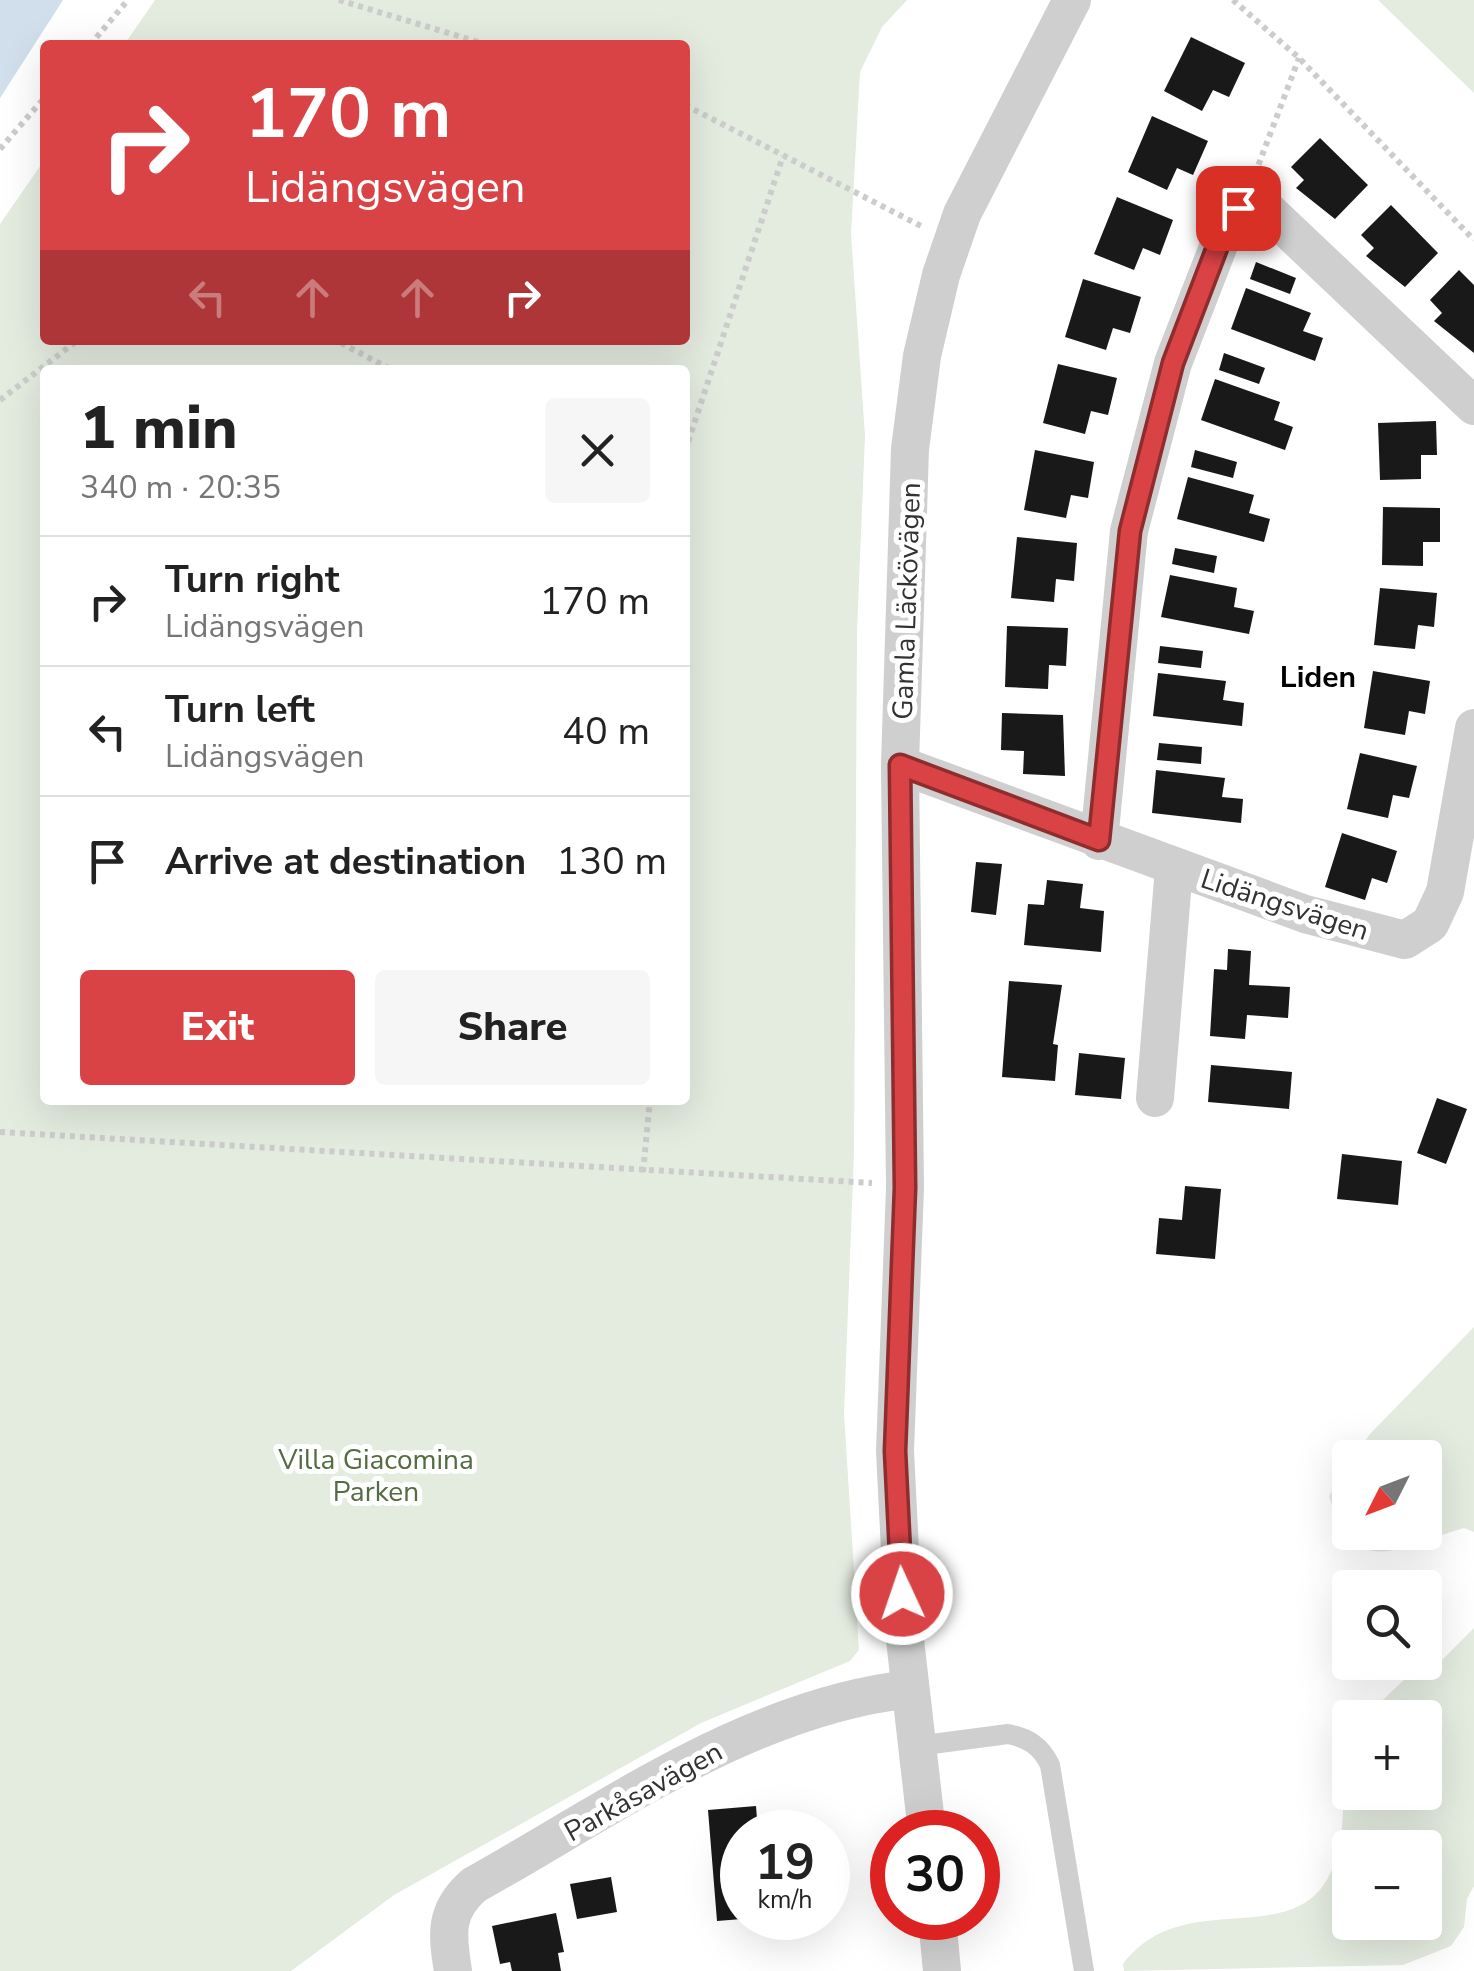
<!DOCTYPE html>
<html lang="en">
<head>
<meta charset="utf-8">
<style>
  body { margin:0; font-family:"Nunito Sans",sans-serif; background:#f6f6f6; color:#222; height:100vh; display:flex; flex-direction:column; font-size:38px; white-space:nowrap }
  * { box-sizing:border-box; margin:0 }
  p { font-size:32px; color:#767676 }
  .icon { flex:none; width:55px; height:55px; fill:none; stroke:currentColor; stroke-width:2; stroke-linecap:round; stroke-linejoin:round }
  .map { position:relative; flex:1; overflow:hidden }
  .side { position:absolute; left:40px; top:365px; width:650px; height:740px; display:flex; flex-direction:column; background:#fff; border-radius:10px; box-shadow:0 10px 40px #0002 }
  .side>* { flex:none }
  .guide { position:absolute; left:40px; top:40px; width:650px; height:305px; border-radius:10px; box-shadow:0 10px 40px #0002; background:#da4346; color:#fff; overflow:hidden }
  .needle { width:65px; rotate:228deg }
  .tools { position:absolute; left:1332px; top:1440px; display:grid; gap:20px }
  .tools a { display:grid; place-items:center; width:110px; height:110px; border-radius:10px; background:#fff; box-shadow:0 10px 40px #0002; font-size:50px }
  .speed { position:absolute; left:720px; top:1810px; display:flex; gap:20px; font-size:50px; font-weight:700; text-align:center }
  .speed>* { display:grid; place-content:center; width:130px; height:130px; border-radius:50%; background:#fff; box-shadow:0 10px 40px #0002; line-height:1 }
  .speed small { font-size:25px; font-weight:400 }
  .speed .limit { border:15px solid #d22; background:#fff; color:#111 }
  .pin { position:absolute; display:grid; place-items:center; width:85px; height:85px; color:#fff; margin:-42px; border-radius:20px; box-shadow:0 5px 15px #0006 }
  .me { position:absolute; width:110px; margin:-55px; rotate:357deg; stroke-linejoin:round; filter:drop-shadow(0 0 8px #0008) }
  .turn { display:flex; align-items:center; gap:35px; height:210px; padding:0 40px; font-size:45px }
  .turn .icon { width:130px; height:130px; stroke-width:2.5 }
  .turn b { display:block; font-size:70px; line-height:85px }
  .lanes { display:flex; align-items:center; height:95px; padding:0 40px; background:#0003; justify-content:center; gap:50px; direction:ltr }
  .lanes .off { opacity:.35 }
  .round { display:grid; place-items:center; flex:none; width:105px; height:105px; border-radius:10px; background:#f6f6f6 }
  .summary { display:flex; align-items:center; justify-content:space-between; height:170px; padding:0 40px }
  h1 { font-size:60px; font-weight:800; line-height:75px }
  .primary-button { display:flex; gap:20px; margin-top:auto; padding:20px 40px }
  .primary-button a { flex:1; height:115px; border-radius:10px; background:#da4346; color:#fff; font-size:40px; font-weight:800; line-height:115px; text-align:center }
  .primary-button a+a { background:#f6f6f6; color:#222 }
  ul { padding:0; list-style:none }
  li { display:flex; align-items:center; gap:30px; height:130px; padding:0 40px; border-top:2px solid #e0e0e0 }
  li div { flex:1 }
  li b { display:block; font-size:38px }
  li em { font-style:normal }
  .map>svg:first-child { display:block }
</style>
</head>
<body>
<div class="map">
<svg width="1474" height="1971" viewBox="0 0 1474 1971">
  <rect width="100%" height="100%" fill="#fff"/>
  <path fill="#e4ebdf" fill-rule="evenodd" d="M155,0h752l-25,27 -22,45 -9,162 14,202 -8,194 -3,522 -10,262 15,236 -9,11 -149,62 -307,172 -103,76h-291v-1747l45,-65v181h640v-295h-561zM45,370h640v730h-640z
    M1378,0h96v93z
    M1474,1327v205l-10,-4c-61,17 -110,56 -135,-32l21,-32v68h75v-74l-71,-1 16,-23z
    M1474,1628v258l-7,13 -3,28 -13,19 -48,19 -279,6 -1,-7c60,-80 171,-11 208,-92 19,-41 7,-86 19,-129v49h75v-74l-60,-1 45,-43 33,-15zM1350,1848h75v74h-75z"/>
  <path fill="#d0dfeb" d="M0,0h63l-63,98z"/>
  <path fill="#191919" d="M1191,37l54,26 -16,34 -16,-7 -11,21 -38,-20z
    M1152,116l56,25 -15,34 -16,-7 -10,22 -39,-18z
    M1320,138l48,47 -33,34 -39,-31 8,-8 -13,-13z
    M1117,197l56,23 -13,35 -17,-7 -9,22 -40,-16z
    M1391,205l47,48 -33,34 -39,-31 8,-8 -13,-13z
    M1256,262l40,16 -6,16 -40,-15z
    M1459,270l15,15v68l-40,-32 8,-8 -12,-13z
    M1083,279l58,18 -11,36 -17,-5 -7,22 -41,-13z
    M1246,288l65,25 -8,18 20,7 -8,23 -84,-32z
    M1224,353l41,15 -6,16 -40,-14z
    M1058,364l59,14 -9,37 -17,-4 -6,23 -42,-11z
    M1215,379l65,23 -6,18 19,7 -8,23 -84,-30z
    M1436,421l1,34h-16v24l-41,1 -2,-57z
    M1035,450l59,12 -6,36 -17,-3 -5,23 -42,-8z
    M1195,450l42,12 -4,16 -42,-11z
    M1188,477l66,18 -5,18 21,6 -6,23 -87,-23z
    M1383,507l57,1v34h-17v24l-41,-1z
    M1017,537l60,6 -3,38 -18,-2 -2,23 -43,-4z
    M1175,548l42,8 -3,17 -42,-9z
    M1170,575l67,13 -3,19 20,4 -5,23 -88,-17z
    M1380,588l57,5 -3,34 -16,-2 -3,24 -41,-4z
    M1007,626l61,2 -2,38 -17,-1 -1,24 -43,-2z
    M1160,646l43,5 -2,17 -43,-5z
    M1373,671l57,10 -5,33 -16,-3 -4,24 -41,-7z
    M1158,673l68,8 -3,19 21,3 -2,23 -89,-10z
    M1002,713l61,2 2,61 -42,-2 1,-23 -23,-1z
    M1159,743l43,4 -1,17 -44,-4z
    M1360,753l57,13 -8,32 -16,-3 -5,23 -41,-9z
    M1156,770l69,8 -3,19 21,2 -2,24 -89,-10z
    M1342,833l55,18 -10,32 -15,-5 -7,22 -40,-13z
    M976,862l26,2 -6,51 -25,-3z
    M1047,880l36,4 -3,24 24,3 -3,41 -77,-7 4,-41 16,1z
    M1228,949l23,2 -2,34 41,2 -2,31 -41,-3 -2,24 -35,-3 4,-67 13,1z
    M1009,981l53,4 -9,59 5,1 -3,36 -53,-4z
    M1079,1053l46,5 -4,41 -46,-4z
    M1211,1065l81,7 -3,37 -81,-7z
    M1437,1098l30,11 -21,55 -29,-11z
    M1342,1154l60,7 -4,44 -61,-6z
    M1185,1186l36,3 -6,70 -59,-5 3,-36 23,2z
    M756,1806l2,26h-16v87l-25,2 -9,-111z
    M611,1877l6,35 -40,7 -7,-35z
    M556,1913l8,39 -6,1 3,18h-49l-2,-9 -10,2 -8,-38z"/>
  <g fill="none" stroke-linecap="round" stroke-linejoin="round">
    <path stroke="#ccc" stroke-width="6" stroke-dasharray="5 5" stroke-linecap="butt" d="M339,0l149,45
      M1233,0l66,58 175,182
      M90,45l38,-45
      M685,105l236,121
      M0,149l45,-52
      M1255,174l44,-116
      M341,343l51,27
      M0,400l78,-60
      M685,451l98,-295
      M0,1132l872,51
      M643,1172l7,-72"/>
    <path stroke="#cfcfcf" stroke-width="20" d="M917,1746l91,-12c20,4 33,12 42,31l34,206"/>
    <path stroke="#cfcfcf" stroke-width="38" d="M900,765l405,149 100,26 25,-16 15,-32 29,-164
      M1099,841l30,-310 44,-168 56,-144 15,-16 23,7 207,196
      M1155,1098l19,-230
      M927,1832l-23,-201 -9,-180 10,-263 -5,-423 10,-316 12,-93 19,-81 21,-61 110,-214
      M937,1918l5,53
      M453,1971c-6,-37 -9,-60 21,-86 138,-77 276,-178 436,-196"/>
  </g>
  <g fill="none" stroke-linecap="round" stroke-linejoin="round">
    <g stroke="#8e2c2e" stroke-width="25">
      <path id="route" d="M902,1594l-7,-143 10,-263 -5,-423 199,75 31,-309 43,-168 55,-144 10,-11"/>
    </g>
    <use href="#route" stroke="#da4346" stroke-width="18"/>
  </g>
  <g text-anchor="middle" stroke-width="10" stroke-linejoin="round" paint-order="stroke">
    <g font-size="28" fill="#323232" stroke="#fff">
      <text transform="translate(906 601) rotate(-88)" y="10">Gamla Läckövägen</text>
      <text transform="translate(1285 904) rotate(18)" y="10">Lidängsvägen</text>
      <text transform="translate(643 1791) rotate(-29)" y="10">Parkåsavägen</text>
    </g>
    <g font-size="28" fill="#536c42" stroke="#fff">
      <text x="376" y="1469">Villa Giacomina<tspan x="376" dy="32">Parken</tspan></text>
    </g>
    <g font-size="30" font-weight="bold" fill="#000" stroke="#fff">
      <text x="1318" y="687">Liden</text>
    </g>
  </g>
</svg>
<div class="tools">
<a><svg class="needle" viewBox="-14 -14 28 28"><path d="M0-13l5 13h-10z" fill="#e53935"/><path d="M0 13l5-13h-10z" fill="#767676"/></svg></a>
<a><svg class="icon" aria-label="search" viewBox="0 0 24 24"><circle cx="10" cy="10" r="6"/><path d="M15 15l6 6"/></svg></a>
<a>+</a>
<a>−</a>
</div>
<div class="speed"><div>19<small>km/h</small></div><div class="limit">30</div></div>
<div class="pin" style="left:1238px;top:208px;background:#d93025"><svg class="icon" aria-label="arrive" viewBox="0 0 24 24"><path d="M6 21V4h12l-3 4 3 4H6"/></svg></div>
<svg class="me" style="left:902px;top:1594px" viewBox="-20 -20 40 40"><circle r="17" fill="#da4346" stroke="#fff" stroke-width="3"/><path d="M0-11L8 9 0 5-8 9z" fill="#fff"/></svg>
<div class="guide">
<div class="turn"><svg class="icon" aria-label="right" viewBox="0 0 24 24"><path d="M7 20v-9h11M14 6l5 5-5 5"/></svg><div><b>170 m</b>Lidängsvägen</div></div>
<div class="lanes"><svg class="icon off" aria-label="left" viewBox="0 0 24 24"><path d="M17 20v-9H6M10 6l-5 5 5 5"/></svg><svg class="icon off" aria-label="ahead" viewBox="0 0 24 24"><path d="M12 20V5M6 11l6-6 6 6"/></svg><svg class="icon off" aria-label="ahead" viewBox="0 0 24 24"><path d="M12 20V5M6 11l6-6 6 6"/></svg><svg class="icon" aria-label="right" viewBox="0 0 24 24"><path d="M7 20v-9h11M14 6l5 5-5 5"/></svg></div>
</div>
<section class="side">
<div class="summary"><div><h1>1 min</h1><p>340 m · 20:35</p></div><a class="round"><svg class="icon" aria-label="close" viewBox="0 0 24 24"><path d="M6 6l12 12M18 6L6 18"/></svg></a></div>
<ul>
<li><svg class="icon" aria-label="right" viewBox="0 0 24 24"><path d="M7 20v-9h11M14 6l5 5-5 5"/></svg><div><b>Turn right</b><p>Lidängsvägen</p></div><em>170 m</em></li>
<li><svg class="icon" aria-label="left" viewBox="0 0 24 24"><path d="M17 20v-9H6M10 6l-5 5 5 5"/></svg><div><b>Turn left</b><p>Lidängsvägen</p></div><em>40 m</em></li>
<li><svg class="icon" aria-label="arrive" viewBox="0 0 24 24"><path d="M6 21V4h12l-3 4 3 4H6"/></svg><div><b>Arrive at destination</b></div><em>130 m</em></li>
</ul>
<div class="primary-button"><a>Exit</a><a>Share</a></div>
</section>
</div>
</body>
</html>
